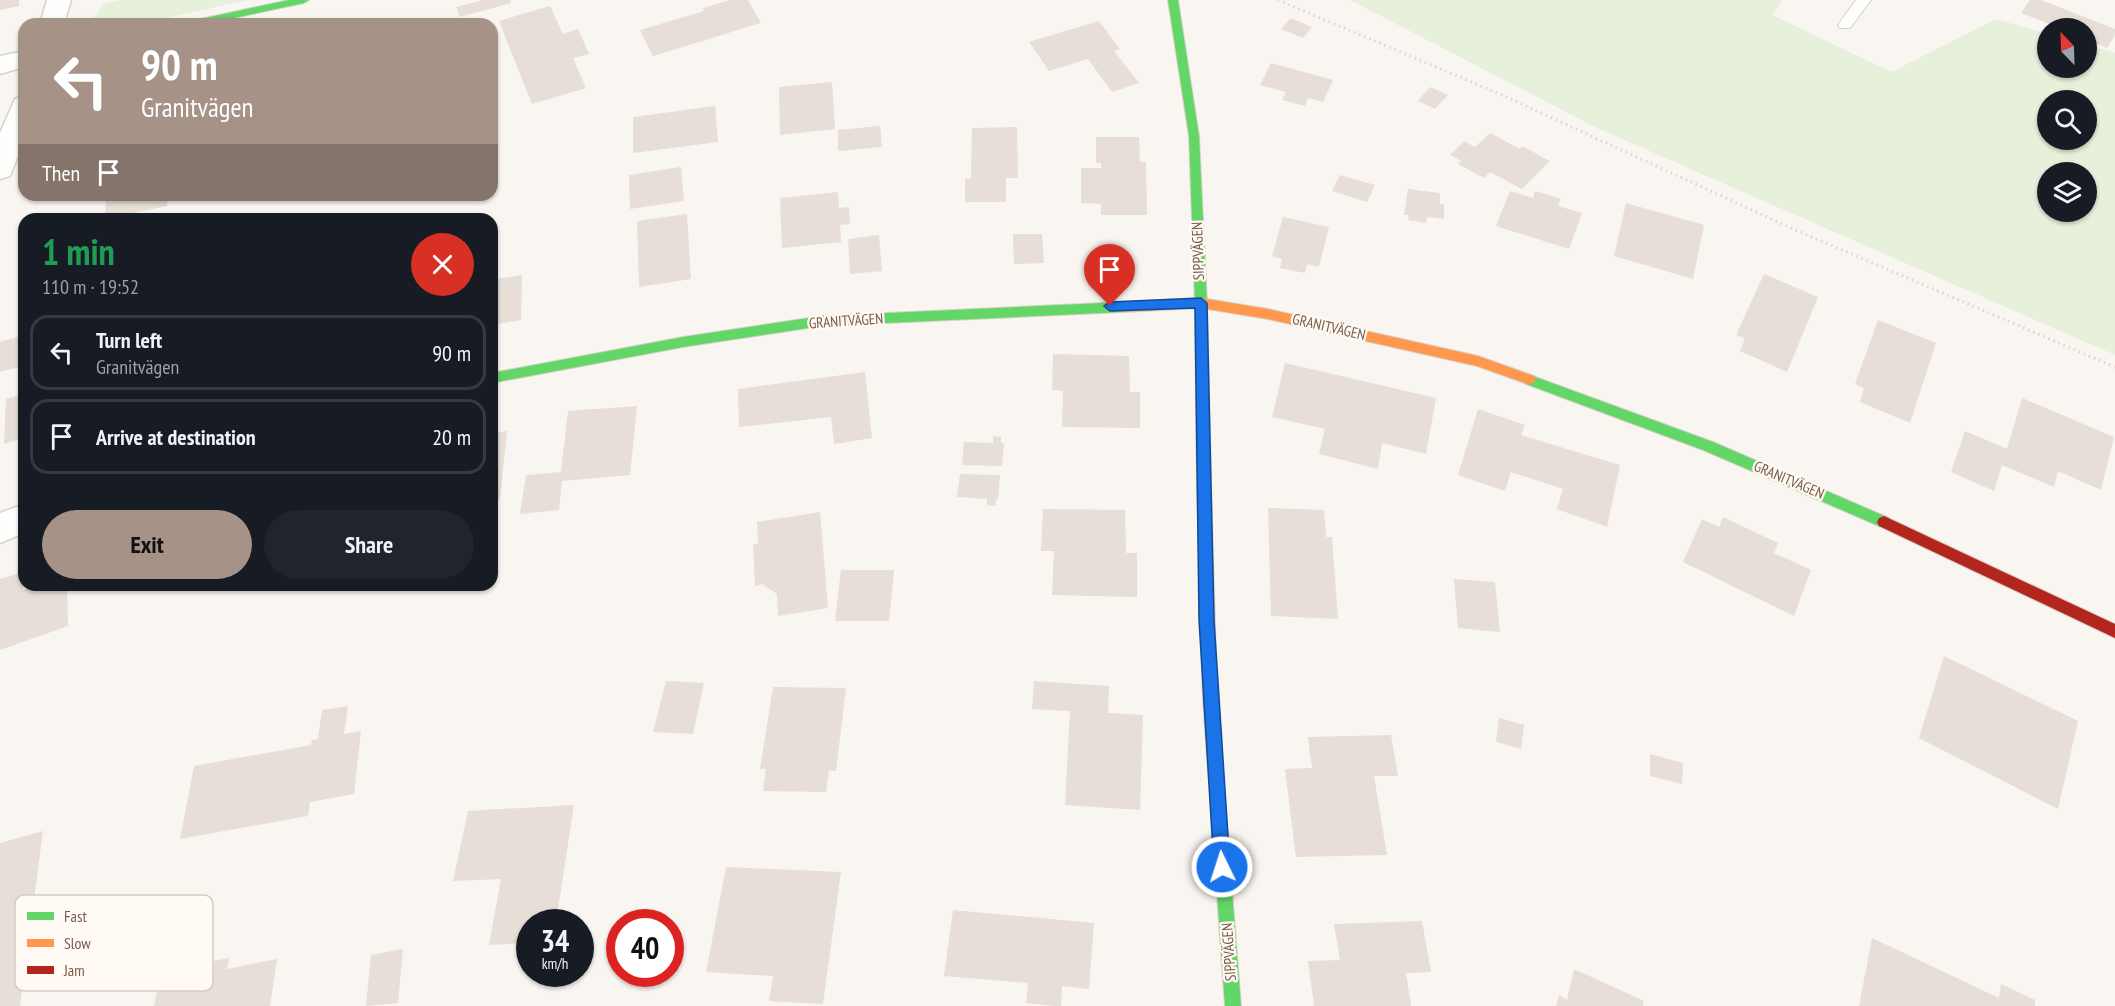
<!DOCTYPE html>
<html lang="en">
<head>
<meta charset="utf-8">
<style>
  body { margin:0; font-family:"PT Sans Narrow",sans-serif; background:#20242c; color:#f1f3f6; height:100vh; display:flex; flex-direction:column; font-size:22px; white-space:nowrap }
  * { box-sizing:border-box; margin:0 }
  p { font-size:20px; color:#9ea1a6 }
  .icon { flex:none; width:33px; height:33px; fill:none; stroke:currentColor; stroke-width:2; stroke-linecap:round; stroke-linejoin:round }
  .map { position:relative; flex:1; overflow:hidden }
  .drawer { position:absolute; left:18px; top:213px; width:480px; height:378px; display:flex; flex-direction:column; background:#171b24; border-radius:18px; box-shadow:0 2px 4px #0004 }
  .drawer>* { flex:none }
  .hud { position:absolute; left:18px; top:18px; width:480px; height:183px; border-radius:18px; box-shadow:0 2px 4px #0004; background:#a69286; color:#fff; overflow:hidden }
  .needle { width:39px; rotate:337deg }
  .fabs { position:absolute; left:2037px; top:18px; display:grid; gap:12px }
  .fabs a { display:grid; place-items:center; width:60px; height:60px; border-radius:50%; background:#171b24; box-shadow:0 2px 4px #0004; font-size:30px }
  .speed { position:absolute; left:516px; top:909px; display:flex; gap:12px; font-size:30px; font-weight:700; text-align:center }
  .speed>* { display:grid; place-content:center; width:78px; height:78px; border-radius:50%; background:#171b24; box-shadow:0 2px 4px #0004; line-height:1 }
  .speed small { font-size:15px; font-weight:400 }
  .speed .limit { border:9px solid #d22; background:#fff; color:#111 }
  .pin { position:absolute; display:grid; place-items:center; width:51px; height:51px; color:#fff; margin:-62px -26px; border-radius:50% 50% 50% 0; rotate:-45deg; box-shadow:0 0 6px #0007 }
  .pin .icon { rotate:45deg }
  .me { position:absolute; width:66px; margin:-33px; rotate:356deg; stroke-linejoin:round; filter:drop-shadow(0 0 4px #0008) }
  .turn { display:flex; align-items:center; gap:21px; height:126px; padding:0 24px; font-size:27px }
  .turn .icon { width:78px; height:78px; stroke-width:2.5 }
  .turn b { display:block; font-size:42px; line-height:51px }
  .then { display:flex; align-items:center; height:57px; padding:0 24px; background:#0003; gap:12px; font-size:22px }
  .round { display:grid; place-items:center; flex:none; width:63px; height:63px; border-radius:32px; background:#20242c }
  .summary { display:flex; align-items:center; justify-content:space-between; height:102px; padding:0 24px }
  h1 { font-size:36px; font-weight:800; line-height:45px; color:#1e9e55 }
  .action { display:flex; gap:12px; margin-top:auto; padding:12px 24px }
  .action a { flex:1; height:69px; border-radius:36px; background:#a69286; color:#111; font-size:24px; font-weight:800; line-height:69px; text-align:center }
  .action a+a { background:#20242c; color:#f1f3f6 }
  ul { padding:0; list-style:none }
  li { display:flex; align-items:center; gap:18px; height:75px; margin:0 12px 9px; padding:0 12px; border:3px solid #363941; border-radius:18px }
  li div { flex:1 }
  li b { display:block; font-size:22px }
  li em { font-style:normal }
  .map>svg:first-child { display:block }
</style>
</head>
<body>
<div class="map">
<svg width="2115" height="1006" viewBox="0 0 2115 1006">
  <rect width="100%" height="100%" fill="#f9f5f0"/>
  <path fill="#e7f0db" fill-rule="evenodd" d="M120,0h128l-110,24h-48l13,-20z
    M1350,0h433l-11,15 119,57 105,-53 51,15 1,34h38l1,-23 28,8v302l-518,-227zM2048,100h38v40h-38zM2048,172h38v40h-38z"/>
  <path fill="#e6ded7" d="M0,0h19v6l-19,4z
    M483,0h27l1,3 -51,14 -4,-10z
    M730,0h18l13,23 -108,33 -13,-26 64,-19 -1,-3z
    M2030,0h11l74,29v6l-8,13 -21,-9v-11h-26l-39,-15z
    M550,6l13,28 15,-5 11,25 -16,4 13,30 -54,16 -33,-83z
    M1291,18l21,9 -9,11 -22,-9z
    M1099,21l21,28 -6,2 25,32 -27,9 -24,-33 -39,12 -20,-29z
    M1271,63l62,17 -10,22 -15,-4 -3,8 -23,-6 4,-8 -26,-7z
    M832,82l3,47 -55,6 -1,-48z
    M1430,87l18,8 -13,14 -17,-8z
    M715,106l3,36 -85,11v-36z
    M880,126l2,21 -44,4v-21z
    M1017,127l1,51h-12v24h-41v-23h6l1,-51z
    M1490,133l30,16 2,-3 28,15 -28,28 -32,-17 -6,6 -26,-14 3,-3 -11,-6 14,-14 11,6z
    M1096,137h43l1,25h6l1,53h-46v-11l-20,-1v-35h20v-5h-5z
    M681,167l3,34 -54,8 -1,-34z
    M1340,175l35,10 -8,17 -35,-11z
    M1408,189l32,4v11h4v15l-17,-2 -1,6 -18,-3 1,-5h-5z
    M1510,191l23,7 2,-7 26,8 -3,7 24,7 -13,36 -73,-23z
    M838,192l1,16 10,-1 1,17 -10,1 1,17 -59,6 -2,-50z
    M107,195h61l-1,11 -63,13z
    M1626,203l78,22 -11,54 -79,-23z
    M687,214l4,65 -52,8 -2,-66z
    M1283,217l46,10 -10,40 -12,-3 -2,9 -25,-5 2,-9 -10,-3z
    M1013,234h29l2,29 -30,1z
    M879,235l3,36 -32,3 -2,-35z
    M1764,274l54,23 -31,75 -47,-21 5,-13 -9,-3z
    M522,275l-1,45 -29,5v-34l4,-1v-11z
    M1878,320l58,23 -26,80 -50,-21 4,-14 -9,-4z
    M24,335v31l-24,6v-30z
    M1053,354l76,2 1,36h10v36l-78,-1 1,-36 -11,-1z
    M1285,363l151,35 -10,56 -44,-11 -4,26 -59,-15 6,-25 -53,-12z
    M865,372l7,66 -38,6 -3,-27 -92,10 -1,-38z
    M24,394v44l-20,6 2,-45z
    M2022,398l92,39 -13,53 -43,-19 -4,16 -52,-22 -8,26 -43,-19 14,-41 42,18z
    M637,406l-7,69 -68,6 -3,29 -39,4 6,-39 35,-3 7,-61z
    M1478,409l47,16 -4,10 99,30 -13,62 -50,-18 6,-20 -52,-17 -6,19 -47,-16z
    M507,431l-7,68 -8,1v-67z
    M993,436l8,1v6h3l-2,23 -40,-1 2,-23 29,1z
    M960,474l40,1 -2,24h-2l-1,7 -8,-1v-6l-30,-2z
    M1268,508l56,2 2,27h6l6,82 -67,-3z
    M1043,509l82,1 1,43h11v44l-85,-2 2,-44h-13z
    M820,512l8,96 -50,8 -1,-22 -15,-10 -7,2 -2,-41 5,-2 -1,-21z
    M1723,517l55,26 -4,10 37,17 -17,46 -111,-54 19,-43 17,8z
    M841,570h53l-5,51h-54z
    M23,572v18l14,-5h30l1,41 -68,24v-71z
    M1454,579l41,3 5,50 -42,-4z
    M1944,656l134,65 -20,88 -139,-71z
    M666,681l38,2 -11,51 -40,-2z
    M1034,681l75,5 -1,27 35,2 -3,95 -75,-5 5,-94 -38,-2z
    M773,687l73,1 -10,83h-7l-3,21 -63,-1 3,-22h-6z
    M348,706l-4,28 17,-3 -7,63 -44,8 -2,14 -128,23 14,-73 117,-21 1,-5 6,-1 4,-29z
    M1499,718l25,7 -3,24 -25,-7z
    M1391,735l7,41h-24l13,79 -91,2 -11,-88 27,-1 -4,-31z
    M1650,754l33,9 -1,21 -32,-8z
    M574,805l-18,117h-26v21l-41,2 12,-66 -48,2 15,-70z
    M43,831l-23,175h-20v-163z
    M726,867l115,5 -18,132 -54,-3 4,-25 -67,-4z
    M953,910l141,13 -5,66 -27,-3 -1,20h-6l-29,-3 2,-20 -84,-7z
    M1422,921l9,51 -25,1 5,33h-97l-6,-45 32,-1 -6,-36z
    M1872,938l127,60 2,-14 34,16v6h-176z
    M403,949l-5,54 -32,3 5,-51z
    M229,958l-2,11 50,-10 -7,47h-116l7,-35z
    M1574,969l70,32 -1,5h-87l3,-11 8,5z"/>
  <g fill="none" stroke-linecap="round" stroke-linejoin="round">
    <g stroke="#d7d1cb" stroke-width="2">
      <path id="lane" d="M1856,0h15l-21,28h-10l-2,-3z"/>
    </g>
    <g stroke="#d7d1cb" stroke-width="3">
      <path id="street" d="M47,0h24l-7,24h-24z
        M24,51v16l-24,7v-18z
        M24,96v45l-14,35 -10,3v-46l15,-34z
        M24,504v29l-24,10v-30z"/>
    </g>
    <g stroke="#d9d2cb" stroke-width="2">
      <path id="fast" d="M289,0h20l-5,3 -98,21h-20l5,-3z
        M1168,0h10l21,136 8,167 4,182 -2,4h-10l-2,-4 -2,-182 -6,-167z
        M1123,302l6,5 -6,5 -301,14 -139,21 -191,36v-10l191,-36 139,-21z
        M1530,375l183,67 176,76 2,4 -2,4 -5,2 -5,-2 -176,-76 -177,-66 -2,-4 2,-4z
        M1210,692l5,2 2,5 24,307h-16l-22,-307 2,-5z"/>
    </g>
    <g stroke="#d9d2cb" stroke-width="2">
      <path id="slow" d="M1201,298l67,11 210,47 56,20 2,4 -6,5 -53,-19 -209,-47 -67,-11 -78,4 -6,-5 6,-5z
        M1204,479l5,2 2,4 6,214 -2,5 -5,2 -5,-2 -2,-5 -6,-214 2,-4z"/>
    </g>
    <g stroke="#d9d2cb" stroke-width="2">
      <path id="jam" d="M1884,516l231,108v14l-236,-112 -2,-4 2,-4z"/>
    </g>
    <path stroke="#dcd5d0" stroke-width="3" stroke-dasharray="1.5 4" stroke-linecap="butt" d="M1278,0l224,95 289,133 324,139"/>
    <use href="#lane" fill="#fefefd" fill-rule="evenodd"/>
    <use href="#street" fill="#fefefd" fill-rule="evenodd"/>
    <use href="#fast" fill="#63d668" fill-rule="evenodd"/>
    <use href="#slow" fill="#ff974d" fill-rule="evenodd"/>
    <use href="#jam" fill="#b3261e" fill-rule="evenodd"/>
  </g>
  <path fill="#1a73e8" stroke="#114b97" stroke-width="1.5" d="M1201,298l6,5 7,317 16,247 -2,6 -6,2 -6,-2 -2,-6 -15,-247 -4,-312 -85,3 -6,-5 6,-4z"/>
  <g text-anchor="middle" stroke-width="4.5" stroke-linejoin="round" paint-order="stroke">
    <g font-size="15" fill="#7a5c4d" stroke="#fffaf3">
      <text transform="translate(1198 251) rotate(-92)" y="5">SIPPVÄGEN</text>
      <text transform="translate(846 321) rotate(-4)" y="5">GRANITVÄGEN</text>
      <text transform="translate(1329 327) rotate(13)" y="5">GRANITVÄGEN</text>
      <text transform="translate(1789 480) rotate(23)" y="5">GRANITVÄGEN</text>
      <text transform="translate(1229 952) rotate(-94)" y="5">SIPPVÄGEN</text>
    </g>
  </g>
  <rect x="15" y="895" width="198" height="96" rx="9" fill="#fffaf3" stroke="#d7cbc1" stroke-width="1.5"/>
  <rect x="27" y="912" width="27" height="8" fill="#63d668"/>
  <rect x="27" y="939" width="27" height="8" fill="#ff974d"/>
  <rect x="27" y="966" width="27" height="8" fill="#b3261e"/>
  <g font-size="16" fill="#7a5c4d">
    <text x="64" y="922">Fast</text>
    <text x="64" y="949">Slow</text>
    <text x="64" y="976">Jam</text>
  </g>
</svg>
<div class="fabs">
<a><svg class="needle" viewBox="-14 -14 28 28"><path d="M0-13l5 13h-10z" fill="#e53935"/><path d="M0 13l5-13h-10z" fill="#9ea1a6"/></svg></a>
<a><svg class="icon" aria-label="search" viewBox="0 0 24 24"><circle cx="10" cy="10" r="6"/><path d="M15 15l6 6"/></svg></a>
<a><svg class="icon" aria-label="layers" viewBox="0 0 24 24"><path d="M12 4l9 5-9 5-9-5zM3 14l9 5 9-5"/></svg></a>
</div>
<div class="speed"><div>34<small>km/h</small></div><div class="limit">40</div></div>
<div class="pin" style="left:1110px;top:306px;background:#d93025"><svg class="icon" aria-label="arrive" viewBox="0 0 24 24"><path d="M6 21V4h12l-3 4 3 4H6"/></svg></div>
<svg class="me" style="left:1222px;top:867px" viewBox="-20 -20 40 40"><circle r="17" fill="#1a73e8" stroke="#fff" stroke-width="3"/><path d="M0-11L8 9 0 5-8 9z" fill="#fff"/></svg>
<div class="hud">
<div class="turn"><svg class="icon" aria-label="left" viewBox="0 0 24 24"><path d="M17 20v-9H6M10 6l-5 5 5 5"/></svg><div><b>90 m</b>Granitvägen</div></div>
<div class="then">Then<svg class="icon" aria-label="arrive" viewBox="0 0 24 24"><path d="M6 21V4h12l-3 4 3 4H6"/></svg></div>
</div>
<section class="drawer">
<div class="summary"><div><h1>1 min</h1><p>110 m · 19:52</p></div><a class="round" style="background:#d93025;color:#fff"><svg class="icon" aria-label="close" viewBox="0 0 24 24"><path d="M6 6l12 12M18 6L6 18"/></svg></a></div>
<ul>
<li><svg class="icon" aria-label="left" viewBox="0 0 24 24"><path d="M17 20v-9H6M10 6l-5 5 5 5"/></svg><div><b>Turn left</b><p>Granitvägen</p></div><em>90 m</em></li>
<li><svg class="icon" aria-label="arrive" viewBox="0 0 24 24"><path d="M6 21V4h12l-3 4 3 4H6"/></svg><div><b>Arrive at destination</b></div><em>20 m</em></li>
</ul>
<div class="action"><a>Exit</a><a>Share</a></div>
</section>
</div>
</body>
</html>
